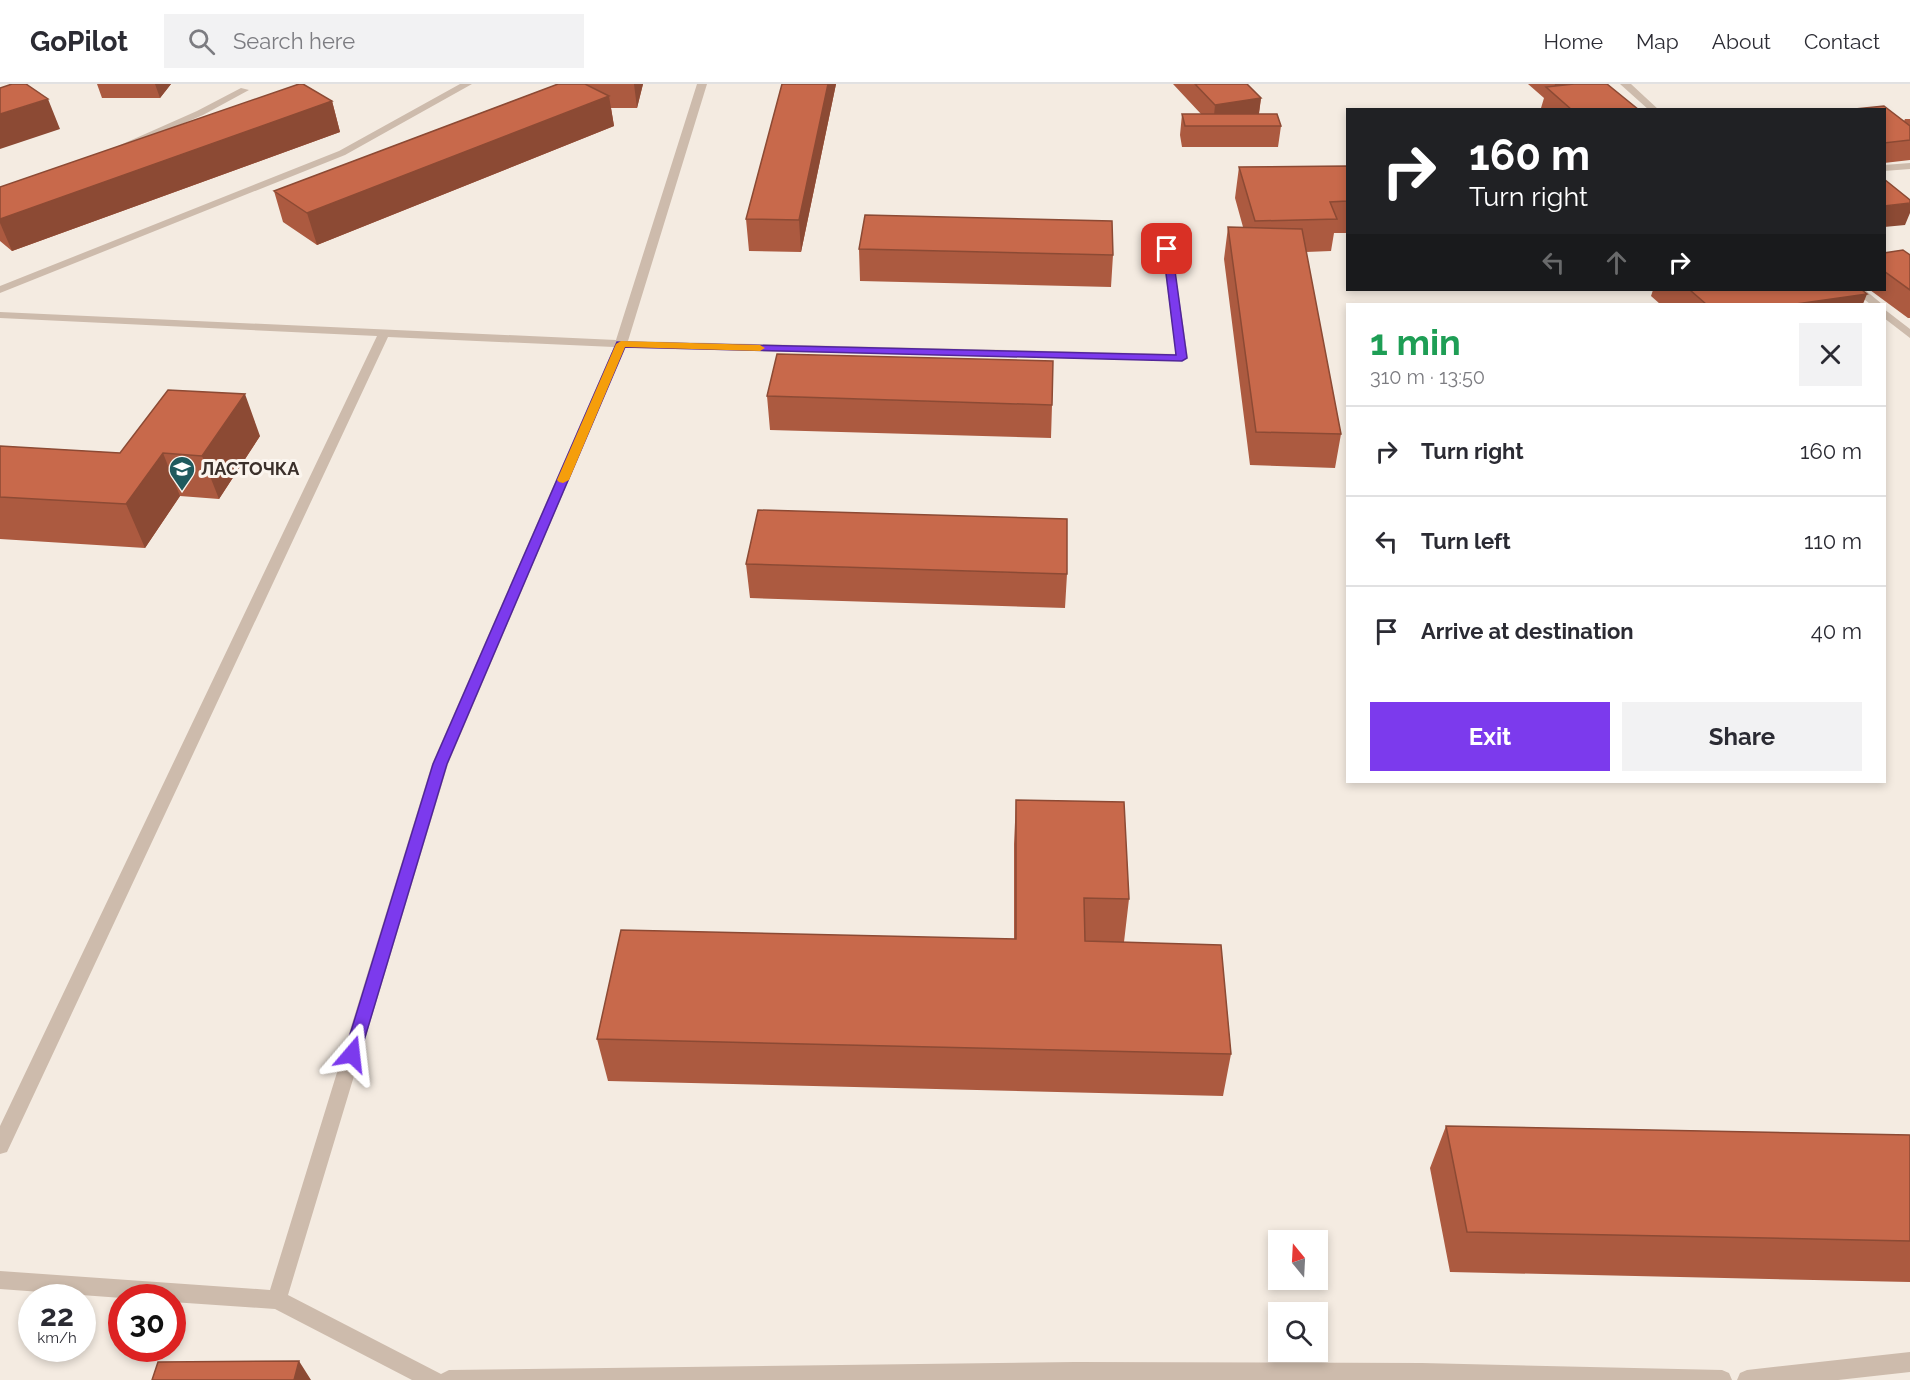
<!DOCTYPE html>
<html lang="en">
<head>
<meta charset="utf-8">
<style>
  body { margin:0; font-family:Raleway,sans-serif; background:#f2f2f3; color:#2b2b33; height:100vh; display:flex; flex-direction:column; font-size:22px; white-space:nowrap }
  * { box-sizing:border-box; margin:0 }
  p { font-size:20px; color:#7c7c81 }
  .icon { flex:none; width:33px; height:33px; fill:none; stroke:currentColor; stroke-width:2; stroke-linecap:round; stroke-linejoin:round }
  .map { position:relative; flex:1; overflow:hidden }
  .side { position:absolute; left:1346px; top:219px; width:540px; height:480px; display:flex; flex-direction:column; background:#fff; border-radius:0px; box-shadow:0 3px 9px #0003 }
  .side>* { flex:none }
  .hud { position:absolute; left:1346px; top:24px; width:540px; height:183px; border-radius:0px; box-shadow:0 3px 9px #0003; background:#202124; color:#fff; overflow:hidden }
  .needle { width:39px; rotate:342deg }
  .tools { position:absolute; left:1268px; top:1146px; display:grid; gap:12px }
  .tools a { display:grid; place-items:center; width:60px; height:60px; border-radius:0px; background:#fff; box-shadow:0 3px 9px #0003; font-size:30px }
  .speed { position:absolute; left:18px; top:1200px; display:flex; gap:12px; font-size:30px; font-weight:700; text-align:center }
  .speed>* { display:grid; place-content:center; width:78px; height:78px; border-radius:50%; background:#fff; box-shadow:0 3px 9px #0003; line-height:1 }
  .speed small { font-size:15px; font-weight:400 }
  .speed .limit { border:9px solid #d22; background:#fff; color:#111 }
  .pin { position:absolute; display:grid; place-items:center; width:51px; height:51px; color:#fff; margin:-26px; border-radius:12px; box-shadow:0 3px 9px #0006 }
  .me { position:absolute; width:66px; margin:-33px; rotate:17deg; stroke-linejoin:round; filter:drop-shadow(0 0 4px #0008) }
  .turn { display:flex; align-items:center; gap:21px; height:126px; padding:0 24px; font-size:27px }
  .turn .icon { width:78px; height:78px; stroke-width:2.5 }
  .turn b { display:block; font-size:42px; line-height:51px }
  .lanes { display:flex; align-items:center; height:57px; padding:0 24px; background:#0003; justify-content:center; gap:30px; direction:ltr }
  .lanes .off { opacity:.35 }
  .round { display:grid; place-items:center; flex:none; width:63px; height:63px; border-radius:0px; background:#f2f2f3 }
  .summary { display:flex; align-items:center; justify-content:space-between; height:102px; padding:0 24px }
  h1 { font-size:36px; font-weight:700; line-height:45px; color:#1e9e55 }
  .button { display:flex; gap:12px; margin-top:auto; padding:12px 24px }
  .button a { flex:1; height:69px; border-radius:0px; background:#7c3aed; color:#fff; font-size:24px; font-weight:700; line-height:69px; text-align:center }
  .button a+a { background:#f2f2f3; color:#2b2b33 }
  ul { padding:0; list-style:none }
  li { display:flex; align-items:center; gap:18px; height:90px; padding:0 24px; border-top:2px solid #e1e1e2 }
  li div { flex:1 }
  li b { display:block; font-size:22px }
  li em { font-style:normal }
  header { display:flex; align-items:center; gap:36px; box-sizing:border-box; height:84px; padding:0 30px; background:#fff; border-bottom:2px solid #e1e1e2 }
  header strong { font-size:28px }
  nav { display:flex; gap:33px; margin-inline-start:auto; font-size:21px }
  .search { width:420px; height:54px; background:#f2f2f3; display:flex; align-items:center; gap:15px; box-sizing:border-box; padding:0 21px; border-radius:0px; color:#7c7c81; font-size:22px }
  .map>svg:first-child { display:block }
</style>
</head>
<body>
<header>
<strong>GoPilot</strong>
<div class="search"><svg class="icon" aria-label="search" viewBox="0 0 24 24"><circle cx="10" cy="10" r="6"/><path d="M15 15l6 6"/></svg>Search here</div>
<nav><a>Home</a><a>Map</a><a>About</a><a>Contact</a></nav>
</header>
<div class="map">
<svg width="1910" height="1296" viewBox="0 0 1910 1296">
  <rect width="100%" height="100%" fill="#f4ebe1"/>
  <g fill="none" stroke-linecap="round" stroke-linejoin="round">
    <path fill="#cdbbac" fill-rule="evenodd" d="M460,0h12l-127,71 -345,138v-7l339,-135z
      M697,0h10l-79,257 548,13 -14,-105 5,-3 5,3 16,109 -6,3 -557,-13 -177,416 -160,531 153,79 8,-4 626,-8 347,1 300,7 7,3 3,7h-1320l-137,-71 -103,-7v-4h-50l-122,-9v-18l270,19 162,-526 182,-417 -226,-10 -381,815 -7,2v-28l377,-790 -377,-18v-6l616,28z
      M1620,0h11l28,26h-10z
      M241,4l8,2 -46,25 -77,33 -8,-2 79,-35z
      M1910,79v6l-26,2v-6z
      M1853,206h12l17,14h-12z
      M1884,225l26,20v9l-26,-20z
      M1910,1268v20l-72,8h-101l3,-7 7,-3z"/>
  </g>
  <path fill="#ac5a40" d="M97,0h74l-11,14h-58z
    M558,0h85l-6,24h-26l3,18 -297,119 -34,-23 -9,-31z
    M782,0h54l-35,168 -52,-1 -3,-32z
    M1173,0h74l14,14 -2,16 22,12 -3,21h-96l-2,-12 2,-21h19z
    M1528,0h79l32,26h-96l-2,-2 3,-10z
    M332,17l8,31 -328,119 -12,-10v-54z
    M1884,26l20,11 1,-2h5v41l-26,3z
    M1347,82v67h-13l-3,18 -25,1 35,182 -6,34 -85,-3 -26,-206 4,-32h15l-8,-29 4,-31z
    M859,165l254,6 -2,32 -251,-6z
    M1884,169l26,2v63h-2l-38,-28h14z
    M1653,206h209l1,14h-203l-9,-8z
    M767,312l285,9 -1,33 -281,-8z
    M260,352l-41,63 -39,-3 -35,52 -145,-9v-93l120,7z
    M746,480l321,10 -2,34 -315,-10z
    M1016,716l113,99 -5,43 107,112 -8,42 -615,-15 -11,-42 417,-100v-95z
    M1446,1042l464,9v147l-460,-10 -20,-104z"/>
  <path fill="#8c4a34" d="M155,0h16l-11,14z
    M634,0h9l-6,24z
    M828,0h8l-35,168 -2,-32z
    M1555,0h44l-46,9z
    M609,12l5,30 -297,119 -10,-32z
    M1261,14l-3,21 -45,7 2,-21z
    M48,15l12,30 -60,20v-35z
    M332,17l8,31 -328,119 -12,-28v-4z
    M1910,119v10l-5,12 -21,2v-21z
    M1867,210l-4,10h-67z
    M245,310l15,42 -41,63 -17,-43z
    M163,369l17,43 -35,52 -19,-44z
    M299,1277l12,19h-17z"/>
  <path fill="#c8694b" stroke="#8c4a34" stroke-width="1.5" d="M12,0h14l22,15 -48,15v-26z
    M299,0h4l29,17 -332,118v-32z
    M558,0h27l24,12 -302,117 -33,-22z
    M782,0h46l-29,136 -53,-1z
    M1195,0h52l14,14 -46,7z
    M1574,0h33l32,26h-67l-26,-23z
    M1884,22l26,20v14l-26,3v-33h-39z
    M1182,30h95l4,12h-96z
    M1347,82v35l-17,1 7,17 -82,2 -16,-54z
    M1884,95l26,21v3l-26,3z
    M865,131l247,6 1,34 -254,-6z
    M1228,143l74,2 39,205 -85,-2z
    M1903,166l7,5v35l-26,-19v-18z
    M1690,206h172l5,4 -71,10h-90z
    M777,270l276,7 -1,44 -285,-9z
    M168,306l77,4 -43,62 -39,-3 -37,51 -126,-7v-51l120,7z
    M758,426l309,9v55l-321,-10z
    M1016,716l108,2 5,97 -45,-1 1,43 136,4 10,109 -634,-15 24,-109 395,9z
    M1446,1042l464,9v106l-443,-9z
    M299,1277l-5,19h-142l6,-18z"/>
  <path fill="#7c3aed" stroke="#51269a" stroke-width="1.5" d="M1167,162l5,3 15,109 -5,3 -557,-14 -178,417 -87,290 -2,5 -6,2 -6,-2 -2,-5 89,-290 184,-422 559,13 -13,-106z"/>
  <path fill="#f59e0b" d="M621,257l139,4 5,3 -5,3 -135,-4 -56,133 -6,3 -4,-1 -2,-2 59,-136z"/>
  <defs>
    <g id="school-pin" transform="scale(1.35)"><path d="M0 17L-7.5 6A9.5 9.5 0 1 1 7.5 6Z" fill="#1f5a5e" stroke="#fbf5ee"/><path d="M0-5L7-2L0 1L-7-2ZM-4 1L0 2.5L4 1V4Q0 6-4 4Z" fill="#fff"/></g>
  </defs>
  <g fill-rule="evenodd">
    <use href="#school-pin" x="182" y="385"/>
  </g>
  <g text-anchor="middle" stroke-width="6" stroke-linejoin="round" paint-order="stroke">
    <g font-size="18" font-weight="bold" fill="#3b302b" stroke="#fbf5ee" text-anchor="start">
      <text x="201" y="391">ЛАСТОЧКА</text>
    </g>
  </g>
</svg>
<div class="tools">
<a><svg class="needle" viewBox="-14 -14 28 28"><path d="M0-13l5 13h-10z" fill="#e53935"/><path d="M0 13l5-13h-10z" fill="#7c7c81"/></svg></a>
<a><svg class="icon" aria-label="search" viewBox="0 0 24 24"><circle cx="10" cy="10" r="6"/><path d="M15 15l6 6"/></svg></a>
</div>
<div class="speed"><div>22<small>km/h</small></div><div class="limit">30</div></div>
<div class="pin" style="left:1167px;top:165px;background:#d93025"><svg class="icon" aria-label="arrive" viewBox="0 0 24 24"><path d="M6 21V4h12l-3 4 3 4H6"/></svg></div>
<svg class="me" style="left:352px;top:970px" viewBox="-20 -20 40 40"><path d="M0-17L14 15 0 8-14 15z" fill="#7c3aed" stroke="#fff" stroke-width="4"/></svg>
<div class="hud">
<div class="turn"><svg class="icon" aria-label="right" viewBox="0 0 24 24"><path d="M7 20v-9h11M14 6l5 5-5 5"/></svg><div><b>160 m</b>Turn right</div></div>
<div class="lanes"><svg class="icon off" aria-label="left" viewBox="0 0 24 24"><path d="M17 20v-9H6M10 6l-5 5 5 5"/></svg><svg class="icon off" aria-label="ahead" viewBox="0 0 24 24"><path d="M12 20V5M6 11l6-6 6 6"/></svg><svg class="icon" aria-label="right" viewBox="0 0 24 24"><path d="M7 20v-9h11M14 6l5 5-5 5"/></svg></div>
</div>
<section class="side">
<div class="summary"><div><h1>1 min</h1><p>310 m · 13:50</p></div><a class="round"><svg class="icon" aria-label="close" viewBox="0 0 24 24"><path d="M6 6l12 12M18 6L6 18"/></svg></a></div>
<ul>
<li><svg class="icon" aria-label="right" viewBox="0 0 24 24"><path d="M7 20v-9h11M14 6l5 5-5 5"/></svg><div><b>Turn right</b></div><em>160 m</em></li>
<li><svg class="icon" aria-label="left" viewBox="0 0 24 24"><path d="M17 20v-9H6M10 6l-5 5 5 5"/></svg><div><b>Turn left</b></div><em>110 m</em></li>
<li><svg class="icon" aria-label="arrive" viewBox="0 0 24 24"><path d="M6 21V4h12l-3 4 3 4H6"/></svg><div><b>Arrive at destination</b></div><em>40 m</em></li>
</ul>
<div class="button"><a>Exit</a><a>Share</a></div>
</section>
</div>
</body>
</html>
